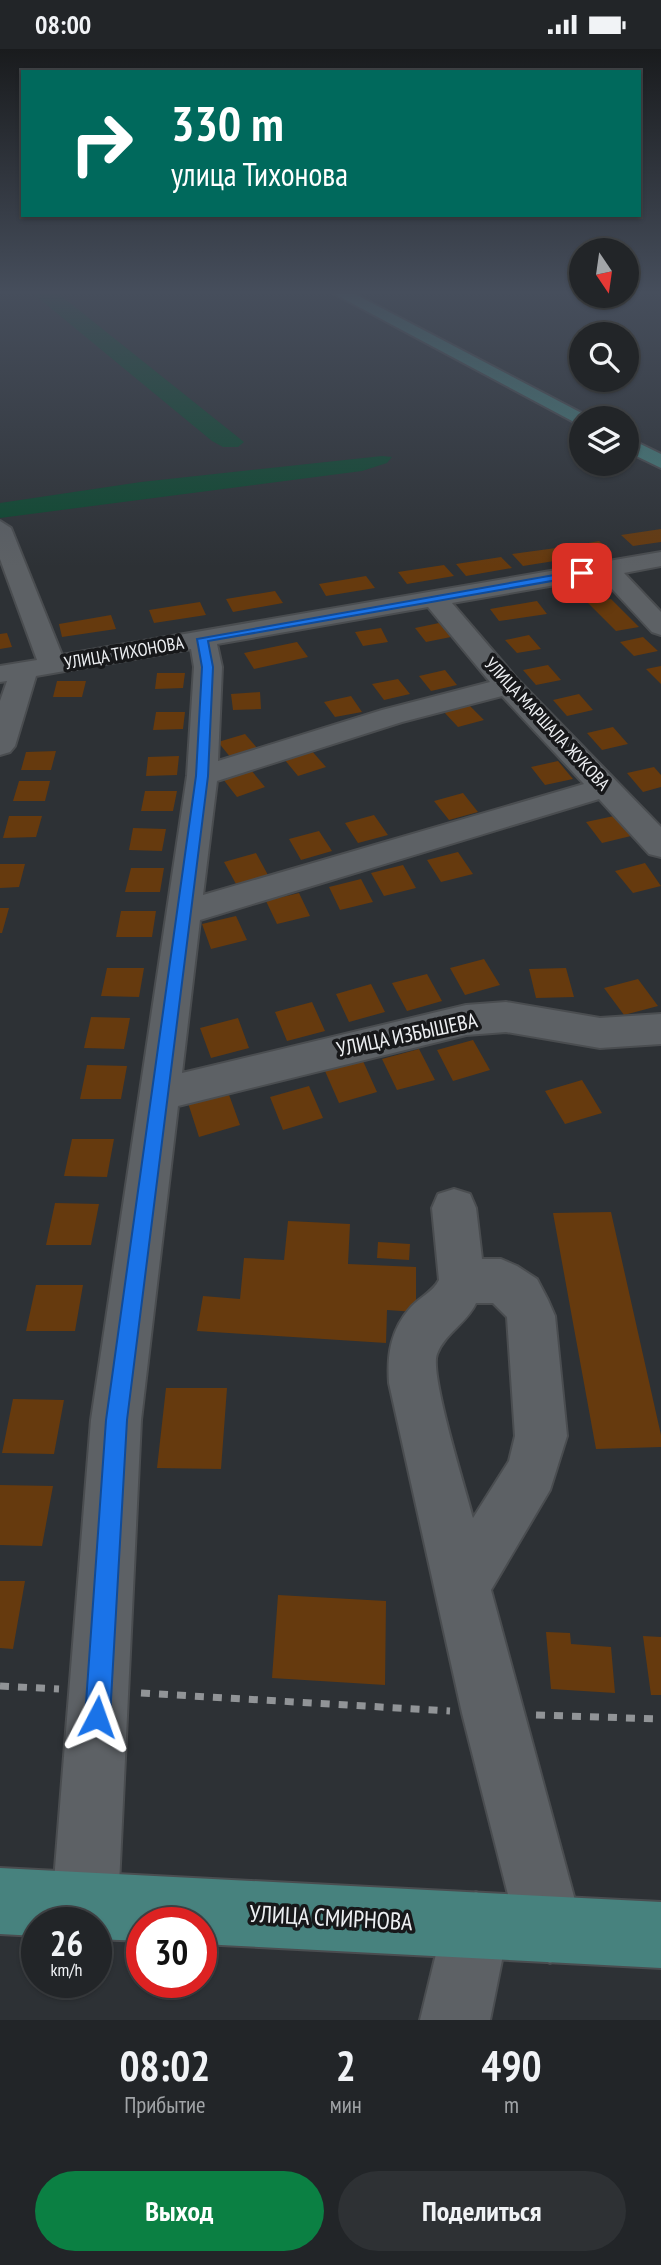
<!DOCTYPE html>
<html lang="ru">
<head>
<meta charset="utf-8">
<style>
  body { margin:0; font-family:"PT Sans Narrow",sans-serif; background:#2e3134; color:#f1f3f6; height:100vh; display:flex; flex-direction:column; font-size:26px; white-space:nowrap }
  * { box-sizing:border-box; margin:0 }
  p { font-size:23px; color:#a2a5a8 }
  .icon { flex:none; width:38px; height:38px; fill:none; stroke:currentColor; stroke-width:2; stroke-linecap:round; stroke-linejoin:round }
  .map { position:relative; height:1971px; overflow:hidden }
  .details { display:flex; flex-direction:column; background:#222528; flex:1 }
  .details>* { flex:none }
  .hud { position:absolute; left:21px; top:21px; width:620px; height:147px; border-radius:0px; box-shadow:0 2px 5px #0004,0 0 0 2px #3f4245; background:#00695c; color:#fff; overflow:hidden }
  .needle { width:46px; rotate:167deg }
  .buttons { position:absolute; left:569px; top:189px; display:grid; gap:14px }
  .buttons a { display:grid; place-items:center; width:70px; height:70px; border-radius:50%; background:#222528; box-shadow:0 2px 5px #0004,0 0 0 2px #3f4245; font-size:35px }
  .speed { position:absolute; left:21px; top:1858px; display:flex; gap:14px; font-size:35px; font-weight:700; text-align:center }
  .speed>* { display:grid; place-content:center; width:91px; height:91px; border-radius:50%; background:#222528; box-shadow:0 2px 5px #0004,0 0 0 2px #3f4245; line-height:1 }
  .speed small { font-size:18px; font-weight:400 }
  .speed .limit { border:10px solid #d22; background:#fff; color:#111 }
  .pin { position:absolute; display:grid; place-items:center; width:60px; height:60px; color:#fff; margin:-30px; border-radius:14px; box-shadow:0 4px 10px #0006 }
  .me { position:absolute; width:77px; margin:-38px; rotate:4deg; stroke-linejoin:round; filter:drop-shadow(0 0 5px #0008) }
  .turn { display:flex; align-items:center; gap:24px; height:147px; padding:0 35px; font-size:32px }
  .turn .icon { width:91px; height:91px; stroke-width:2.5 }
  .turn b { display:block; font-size:49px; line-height:60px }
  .eta { display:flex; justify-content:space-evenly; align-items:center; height:119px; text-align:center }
  .eta b { font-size:42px; font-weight:800; line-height:49px }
  .button { display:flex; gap:14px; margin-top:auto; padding:14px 35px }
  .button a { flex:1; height:80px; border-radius:42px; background:#0b8043; color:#fff; font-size:28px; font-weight:800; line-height:80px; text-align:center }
  .button a+a { background:#2e3134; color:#f1f3f6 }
  .status { display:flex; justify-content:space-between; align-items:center; height:49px; padding:0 35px; background:#222528; direction:ltr }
  .status svg { height:19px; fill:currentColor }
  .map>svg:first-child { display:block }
</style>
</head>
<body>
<div class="status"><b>08:00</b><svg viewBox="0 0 49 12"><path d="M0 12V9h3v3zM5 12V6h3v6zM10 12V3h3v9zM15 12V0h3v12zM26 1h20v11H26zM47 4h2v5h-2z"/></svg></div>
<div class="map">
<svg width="661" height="1971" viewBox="0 0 661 1971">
  <rect width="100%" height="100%" fill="#2d3135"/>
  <path fill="#0c492f" d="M34,242h21l189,151 -6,5h-15l-11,-6 -176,-145z
    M382,407l10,1 -5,6 -25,8 -362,47v-15l141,-21z"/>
  <path fill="#663a0e" d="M661,480v13l-28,4 -12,-11z
    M599,492l12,11 -21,4 -12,-11z
    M556,499l11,11 -44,7 -11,-12z
    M501,508l11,11 -46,8 -10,-12z
    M444,516l10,11 -47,8 -9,-12z
    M366,527l9,12 -49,8 -7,-12z
    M275,542l8,12 -50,9 -7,-13z
    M611,550l28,28 -23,4 -28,-28z
    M537,552l10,13 -48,7 -9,-12z
    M200,553l6,13 -52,8 -5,-13z
    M111,566l5,14 -54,8 -3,-13z
    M439,574l12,14 -25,5 -11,-14z
    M381,579l7,14 -25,4 -8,-14z
    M7,584l5,14 -12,2v-15z
    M529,586l12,14 -24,4 -12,-13z
    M643,588l15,14 -24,5 -14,-14z
    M297,593l11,15 -54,12 -10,-16z
    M548,616l13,15 -25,5 -13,-15z
    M661,617v18l-15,-15z
    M445,621l12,15 -26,6 -12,-15z
    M157,624h28l-2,15 -28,1z
    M398,630l12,15 -26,6 -12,-16z
    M57,632h29l-4,16h-29z
    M260,643l1,17 -28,1 -2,-16z
    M579,645l14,16 -26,6 -14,-16z
    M351,647l11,16 -27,5 -11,-15z
    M469,656l15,15 -26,7 -14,-15z
    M156,663h29l-2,17 -30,1z
    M613,678l15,17 -26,6 -15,-17z
    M245,685l13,15 -27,9 -13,-16z
    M311,701l15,17 -28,9 -14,-17z
    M56,702l-5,19h-30l5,-18z
    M179,707l-2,19 -31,1 2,-19z
    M558,712l15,18 -28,6 -14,-18z
    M654,718l7,8v12l-18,5 -16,-19z
    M251,721l14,17 -28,10 -14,-18z
    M19,732h31l-5,20h-32z
    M145,742h32l-4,20h-32z
    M463,744l15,19 -29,8 -15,-19z
    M374,766l14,20 -30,8 -13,-20z
    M9,767h33l-6,21 -33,1z
    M614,767l17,20 -29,7 -16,-21z
    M133,779l33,1 -4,22 -33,-1z
    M319,782l13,20 -31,9 -12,-21z
    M458,803l15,22 -32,8 -14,-22z
    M256,804l12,22 -32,9 -12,-22z
    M645,814l16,23 -28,7 -18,-22z
    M0,815h25l-6,23 -19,1z
    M403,816l13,23 -32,8 -13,-23z
    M131,819h33l-4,24h-35z
    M361,830l12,23 -33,8 -11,-23z
    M299,844l11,23 -33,8 -11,-23z
    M0,859h9l-7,25h-2z
    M121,862h35l-4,26h-36z
    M236,867l11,24 -36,9 -9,-25z
    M484,910l16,26 -35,10 -15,-27z
    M107,919h37l-5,29 -38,-1z
    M566,919l8,29 -38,1 -7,-29z
    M427,925l15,27 -35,10 -15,-28z
    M638,930l20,27 -34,9 -20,-27z
    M371,935l14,28 -36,10 -13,-28z
    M312,953l13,29 -38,10 -12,-29z
    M91,968l39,1 -6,31 -40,-1z
    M238,969l11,30 -38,10 -11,-30z
    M473,991l17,30 -37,11 -16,-31z
    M419,1000l16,31 -38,10 -15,-31z
    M363,1012l14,31 -38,11 -14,-32z
    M87,1016l40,1 -6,33h-41z
    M582,1031l20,33 -37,11 -20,-33z
    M309,1037l14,32 -40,12 -13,-33z
    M228,1043l12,33 -41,12 -11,-34z
    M72,1090h42l-7,38 -43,-1z
    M55,1154l44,1 -8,41h-45z
    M611,1163l50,223v12l-65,2 -43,-236z
    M288,1172l62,3 -2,40 68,3v45l-29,-2 -1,33 -189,-12 6,-35 37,3 4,-41 40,2z
    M378,1193l32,2 -1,16 -32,-2z
    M36,1236h47l-8,46h-49z
    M166,1339h61l-6,81 -64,-1z
    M13,1350l51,1 -10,54 -52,-1z
    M0,1436l53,1 -11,60 -42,-1z
    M0,1532h25l-12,68 -13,-1z
    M278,1546l108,6 -1,84 -113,-7z
    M546,1583l24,1 1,11 40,3 4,46 -64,-4z
    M643,1587l18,1v58h-10z"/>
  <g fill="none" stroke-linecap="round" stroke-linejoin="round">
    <g stroke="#4a4d50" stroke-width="4">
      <path id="minor" d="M0,472l11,7 51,127 599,-103v14l-37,7 37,39v23l-9,-3 -51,-55 -149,26 66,77 143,147v30l-12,-3 -50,-55 -399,121 -18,153 284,-68 40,-3 94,16 61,-4v30l-61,4 -94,-16 -40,3 -288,71 -37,314 -23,486 -10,23 -12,5v-11h-37l-7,-17 39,-486 96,-644 7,-109 -3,-18 -155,27 -21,70 -5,6 -10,3v-54l7,-20 -7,1v-16l37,-6 -37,-101zM428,558l62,75 -108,28 -164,51 4,-94 -5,-23zM502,647l82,88 -381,111 14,-114 185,-59z
        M454,1140l16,5 6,14 6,51h19l16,7 20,13 11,21 7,16 12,120 -17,54 -59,100 92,340 -10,23 -23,10 -23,-10 -10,-23 -55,-217 -73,-330c-2,-29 2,-54 22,-76 9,-10 22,-15 28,-27l-7,-72 6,-14zM476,1254h17l14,14 8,119 -6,25 -36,57c-7,-28 -44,-144 -36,-164 8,-21 30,-31 39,-51z
        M476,1843l23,10 10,23 -19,95h-70l23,-95 10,-23z"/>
    </g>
    <g stroke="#4a4d50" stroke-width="4">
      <path id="major" d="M329,242h20l242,127h-10v6l-7,-2z
        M626,388l35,17v14l-35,-17z
        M0,1819l661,34v66l-460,-24v-21h-59v18l-46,-2v-16h-59v13l-37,-2z"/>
    </g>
    <path stroke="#919497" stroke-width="7" stroke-dasharray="9 9" stroke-linecap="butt" d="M0,1637l59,3
      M141,1644l309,18
      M536,1666l125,4"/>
    <use href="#minor" fill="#5d6165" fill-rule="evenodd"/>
    <use href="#major" fill="#47827e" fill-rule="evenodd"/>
  </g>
  <linearGradient id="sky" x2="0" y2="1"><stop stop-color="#191b1d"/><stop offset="0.47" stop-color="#464e5c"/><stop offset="1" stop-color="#464e5c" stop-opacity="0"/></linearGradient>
  <rect width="661" height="518" fill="url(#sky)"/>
  <path fill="#1a73e8" stroke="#114b97" stroke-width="2" d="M582,521l4,5 -378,66 5,26 -5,109 -81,644 -17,297 -4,9 -9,4 -8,-4 -4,-9 21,-297 90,-644 6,-109 -5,-28z"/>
  <g text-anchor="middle" stroke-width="7" stroke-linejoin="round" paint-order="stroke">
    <g font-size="18" fill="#eef0f3" stroke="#17181a">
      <text transform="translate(124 604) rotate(-10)" y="6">УЛИЦА ТИХОНОВА</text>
      <text transform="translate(547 675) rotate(47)" y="6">УЛИЦА МАРШАЛА ЖУКОВА</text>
    </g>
    <g font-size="21" fill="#eef0f3" stroke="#17181a">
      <text transform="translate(407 986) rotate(-12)" y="7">УЛИЦА ИЗБЫШЕВА</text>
    </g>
    <g font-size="24" fill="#eef0f3" stroke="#17181a">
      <text transform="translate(331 1869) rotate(3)" y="8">УЛИЦА СМИРНОВА</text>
    </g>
  </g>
</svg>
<div class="buttons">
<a><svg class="needle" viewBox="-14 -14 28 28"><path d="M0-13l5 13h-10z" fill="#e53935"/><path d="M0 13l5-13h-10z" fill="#a2a5a8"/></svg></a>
<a><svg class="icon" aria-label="search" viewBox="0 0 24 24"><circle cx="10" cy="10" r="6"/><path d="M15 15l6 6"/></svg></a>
<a><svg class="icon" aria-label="layers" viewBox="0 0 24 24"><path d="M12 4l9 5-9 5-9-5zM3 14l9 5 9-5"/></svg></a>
</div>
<div class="speed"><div>26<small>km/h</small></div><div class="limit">30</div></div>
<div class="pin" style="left:582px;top:524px;background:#d93025"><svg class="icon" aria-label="arrive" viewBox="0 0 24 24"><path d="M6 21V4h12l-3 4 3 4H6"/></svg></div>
<svg class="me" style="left:97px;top:1668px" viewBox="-20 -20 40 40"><path d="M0-17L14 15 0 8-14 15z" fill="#1a73e8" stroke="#fff" stroke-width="4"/></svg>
<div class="hud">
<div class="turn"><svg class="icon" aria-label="right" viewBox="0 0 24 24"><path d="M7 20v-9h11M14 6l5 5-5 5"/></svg><div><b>330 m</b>улица Тихонова</div></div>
</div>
</div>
<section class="details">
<div class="eta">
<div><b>08:02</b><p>Прибытие</p></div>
<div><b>2</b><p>мин</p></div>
<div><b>490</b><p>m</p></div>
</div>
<div class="button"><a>Выход</a><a>Поделиться</a></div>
</section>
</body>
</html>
